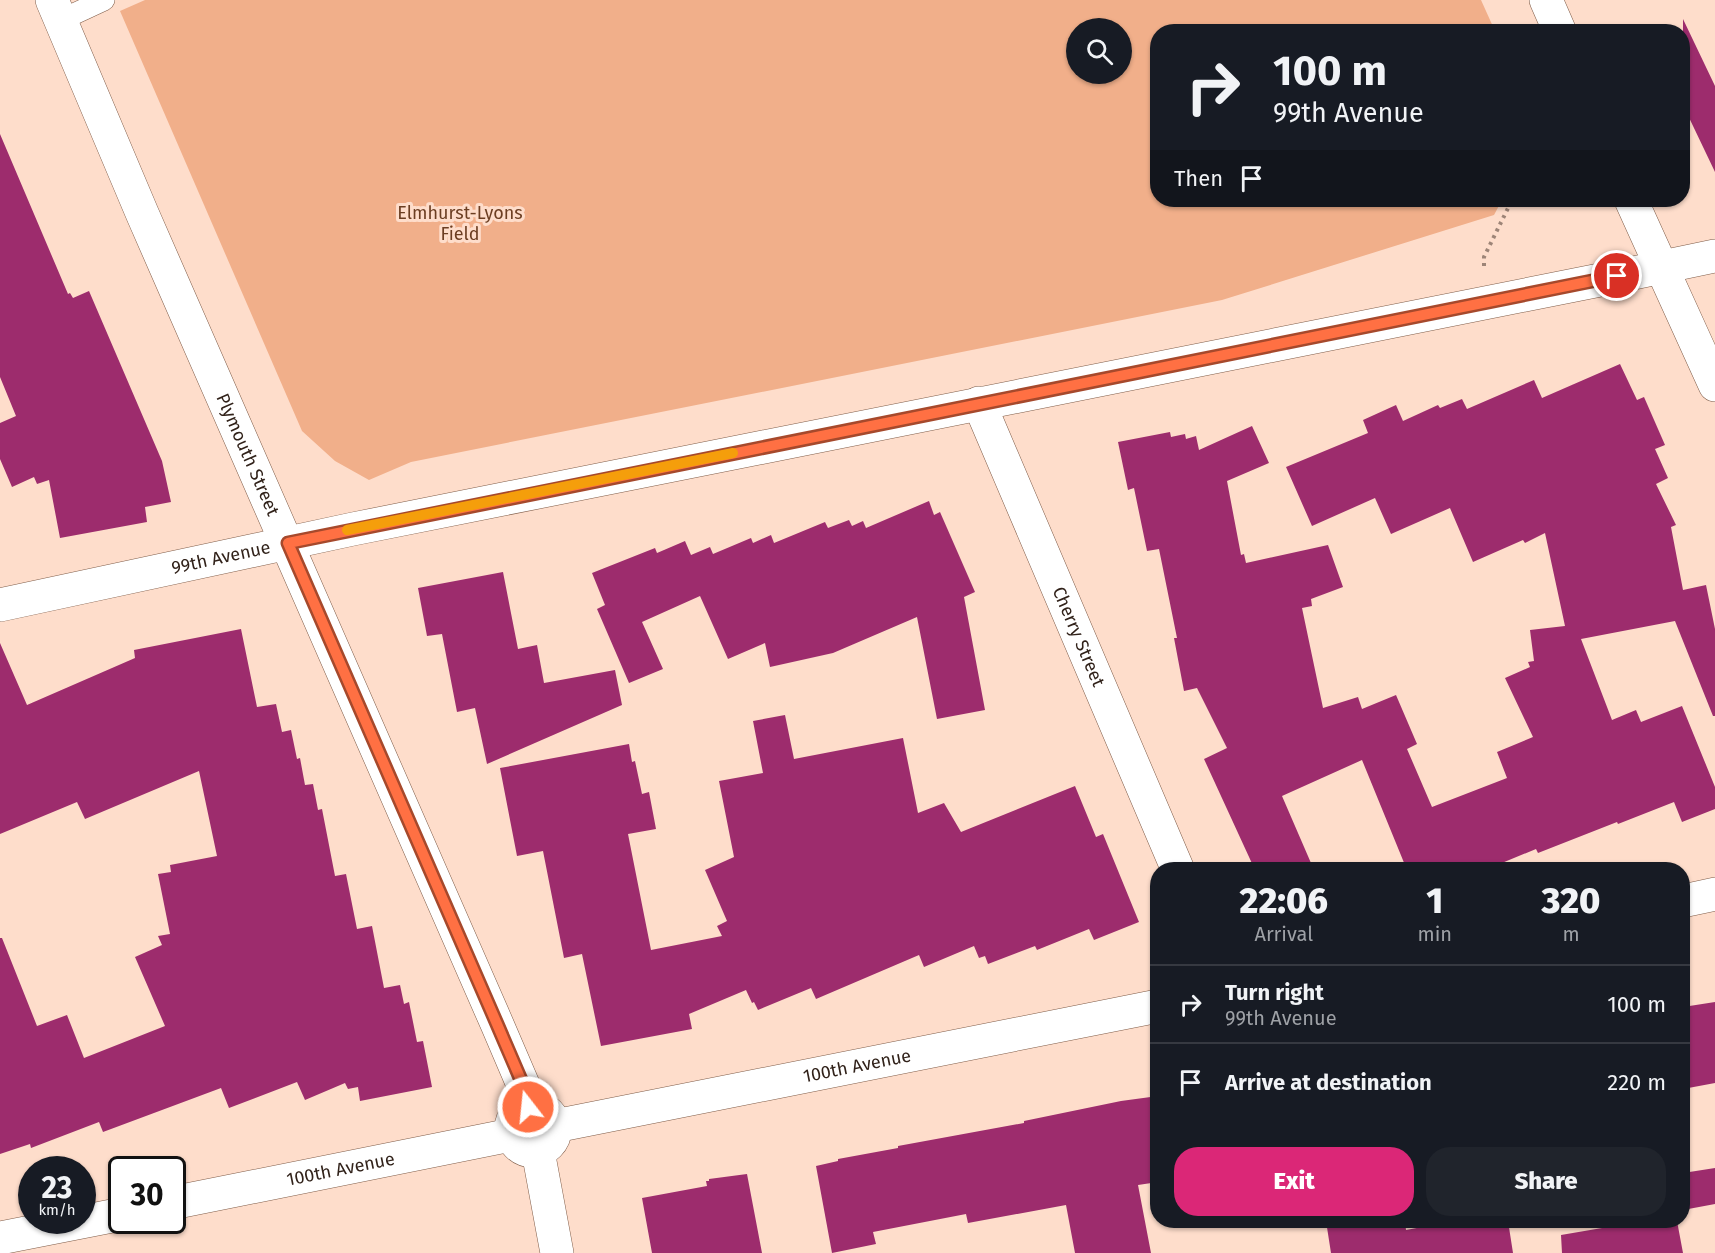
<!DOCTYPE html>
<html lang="en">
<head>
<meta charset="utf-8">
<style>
  body { margin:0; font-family:"Fira Sans",sans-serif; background:#20242c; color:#f1f3f6; height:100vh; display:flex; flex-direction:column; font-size:22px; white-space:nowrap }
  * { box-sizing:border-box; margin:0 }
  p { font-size:20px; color:#9ea1a6 }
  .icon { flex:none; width:33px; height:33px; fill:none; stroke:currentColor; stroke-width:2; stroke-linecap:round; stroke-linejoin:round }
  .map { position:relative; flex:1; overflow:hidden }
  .panel { position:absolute; left:1150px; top:862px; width:540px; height:366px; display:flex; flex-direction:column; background:#171b24; border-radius:24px; box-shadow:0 2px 4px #0004 }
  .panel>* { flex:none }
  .guide { position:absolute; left:1150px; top:24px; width:540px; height:183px; border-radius:24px; box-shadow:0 2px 4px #0004; background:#171b24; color:#f1f3f6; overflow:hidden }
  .buttons { position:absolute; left:1066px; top:18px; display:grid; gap:12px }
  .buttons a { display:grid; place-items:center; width:66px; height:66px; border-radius:50%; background:#171b24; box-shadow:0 2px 4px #0004; font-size:30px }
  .speed { position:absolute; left:18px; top:1156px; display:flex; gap:12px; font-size:30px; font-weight:700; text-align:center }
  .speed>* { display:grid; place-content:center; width:78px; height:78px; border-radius:50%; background:#171b24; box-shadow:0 2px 4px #0004; line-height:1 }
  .speed small { font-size:15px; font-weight:400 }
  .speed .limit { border:3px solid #111; border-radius:9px; background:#fff; color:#111 }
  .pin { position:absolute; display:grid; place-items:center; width:51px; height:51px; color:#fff; margin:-26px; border:3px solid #fff; border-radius:50%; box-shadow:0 2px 6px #0007 }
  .me { position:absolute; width:66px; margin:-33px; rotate:344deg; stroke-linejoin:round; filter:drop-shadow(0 0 4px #0008) }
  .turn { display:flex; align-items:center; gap:21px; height:126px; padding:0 24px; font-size:27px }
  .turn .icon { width:78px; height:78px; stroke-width:2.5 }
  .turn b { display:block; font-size:42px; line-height:51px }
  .then { display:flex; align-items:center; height:57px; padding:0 24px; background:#0003; gap:12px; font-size:22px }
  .eta { display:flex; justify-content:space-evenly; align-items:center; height:102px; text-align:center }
  .eta b { font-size:36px; font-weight:800; line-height:42px }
  .action { display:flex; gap:12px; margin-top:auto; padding:12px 24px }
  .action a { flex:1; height:69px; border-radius:24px; background:#db2777; color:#fff; font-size:24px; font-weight:800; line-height:69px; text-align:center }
  .action a+a { background:#20242c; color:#f1f3f6 }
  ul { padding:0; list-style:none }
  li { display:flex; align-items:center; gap:18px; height:78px; padding:0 24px; border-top:2px solid #363941 }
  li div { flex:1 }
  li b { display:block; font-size:22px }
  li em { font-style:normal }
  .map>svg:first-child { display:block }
</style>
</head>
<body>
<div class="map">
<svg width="1715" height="1253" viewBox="0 0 1715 1253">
  <rect width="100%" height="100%" fill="#feddcb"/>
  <path fill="#f1af8a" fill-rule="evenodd" d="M145,0h1336l14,31 -337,1v168h344l-8,15 -272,85 -811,162 -42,18 -34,-19 -33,-30 -182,-420zM1077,28h45v46h-45z"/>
  <path fill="#9d2c6d" d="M1683,19l32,67v86l-32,-67z
    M0,134l68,160 2,-1 3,5 16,-7 73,170 9,41 -26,5 2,15 -87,16 -11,-58 -12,4 -3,-7 -22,10 -12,-28v-36l16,-7 -16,-39z
    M1620,364l17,36 7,-3 21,48 -10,4 13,29 -12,6 20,41 -5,2 12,63 23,-5 9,44v87h-2l-38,-95 -94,18 31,81 24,-10 5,12 41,-16 33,81v22l-33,13 -8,-20 -56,22 -1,-2 -79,31 -2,-4 -51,21h-78l-45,-110 -80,36 32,74h-59l-51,-111 23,-11 -30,-60 -13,3 -10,-53h3l-18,-89 -12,2 -13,-63 -6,2 -10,-48 52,-10 1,5 14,-3 1,5 10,-3 3,14 53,-24 17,37 -42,18 14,74 3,-1 2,9 82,-18 15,42 -32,12 1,7 -10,2 21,100 35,-11 4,12 34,-14 21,49 -10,5 25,58 75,-29 -10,-26 36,-15 -28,-59 25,-11 -2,-5 6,-1 -4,-31 35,-4 -20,-93 -20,10 -2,-3 -50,22 -23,-54 -59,26 -16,-36 -63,28 -26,-59 82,-34 -5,-13 33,-15 7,16 35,-16 2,3 22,-9 5,10 67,-29 8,18z
    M929,501l5,14 6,-3 35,80 -11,5 21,113 -48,9 -20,-102 -84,36 -63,14 -5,-24 -37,16 -28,-63 -58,26 21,47 -34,14 -32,-74 8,-4 -13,-32 63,-25 2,5 28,-12 6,14 19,-8 3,7 38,-16 2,5 18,-8 3,8 51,-21 3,6 21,-8 3,6 11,-5 3,7z
    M503,572l15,77 19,-4 7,38 71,-13 7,35 -135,59 -12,-56 -18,4 -15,-78 -15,2 -9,-48z
    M241,629l16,78 19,-3 6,28 9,-2 6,29 3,-1 5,27 8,-1 5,26 4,-1 13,67 11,-2 11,55 15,-3 12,62 16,-3 4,19 5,-2 8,40 6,-1 9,46 -72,14 -2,-14 -10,2 -3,-6 -40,17 -8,-18 -68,26 -8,-20 -118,44 -4,-10 -68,26 -1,-4 -30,10v-216h2l35,88 30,-11 17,43 81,-32 -30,-69 27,-12 -4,-9 12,-2 -12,-60 13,-2 -1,-7 47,-9 -18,-85 -114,48 -8,-17 -77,32v-191l27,62 108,-47 -1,-8z
    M785,715l9,44 109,-21 15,75 26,-10 17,29 114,-46 21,51 7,-3 36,88 -45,18 -5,-11 -52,21 -2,-4 -47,18 -3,-8 -6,2 -5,-12 -50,21 -5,-12 -103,44 -5,-11 -53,22 -4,-8 -2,1 -6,-13 -57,24 3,15 -91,17 -19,-92 -18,4 -21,-107 -26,5 -17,-88 129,-24 3,18 3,-1 7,33 7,-2 7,37 -28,5 23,116 71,-14 -5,-10 10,-5 -22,-51 29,-13 -15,-76 44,-8 -10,-52z
    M1715,1002v81l-32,6v-82z
    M1158,1096v86l-20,3 13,68h-76l-9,-48 -98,18 -2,-9 -93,18 3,12 -44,9 -16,-87 22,-5v-2l60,-11v-2l126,-23v-2l97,-20z
    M1715,1168v36l-32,6v-37z
    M747,1174l15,79h-110l-10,-55 65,-12 -1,-5h3v-2z
    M1326,1221h79l1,9 48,-9h54l5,32h-182z
    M1643,1221h34l6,32h-121l-1,-18z"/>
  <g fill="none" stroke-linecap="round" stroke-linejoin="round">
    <g stroke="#7f5c48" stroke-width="22">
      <path id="lane" d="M61,20l43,-20"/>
    </g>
    <g stroke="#7f5c48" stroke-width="34">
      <g id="street">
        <path id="s1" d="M52,0l90,213 355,811 27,63 4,20"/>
        <path d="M1546,0l14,32"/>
        <path d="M1631,200l84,185"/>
        <path id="s2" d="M979,403l199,467"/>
        <path id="s3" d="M0,605l353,-76 1247,-249 115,-24"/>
        <path d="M1683,901l32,-7"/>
        <circle cx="533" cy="1129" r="22"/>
        <path id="s4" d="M555,1126l603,-120"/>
        <path d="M538,1151l19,102"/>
        <path id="s5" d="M172,1203l339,-68"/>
        <path d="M0,1238l122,-24"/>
      </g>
    </g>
    <path stroke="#9d8477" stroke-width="4" stroke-dasharray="3 4.5" stroke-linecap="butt" d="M1484,266v-9l28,-57"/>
    <use href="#lane" stroke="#fff" stroke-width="21"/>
    <use href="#street" stroke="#fff" stroke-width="33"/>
  </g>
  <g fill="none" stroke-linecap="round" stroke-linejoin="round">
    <g stroke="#a6492c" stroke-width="15">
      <path id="route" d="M528,1107l-4,-20 -27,-63 -209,-481 1329,-267"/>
    </g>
    <use href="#route" stroke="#ff7043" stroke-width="10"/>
    <path stroke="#f59e0b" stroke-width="10" d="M347,530l386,-77"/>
  </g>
  <g text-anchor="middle" stroke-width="6" stroke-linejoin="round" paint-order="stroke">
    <g font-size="18" fill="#6c3e22" stroke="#feddcb">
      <text x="460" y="219">Elmhurst-Lyons<tspan x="460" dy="21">Field</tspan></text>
    </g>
    <g font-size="18" fill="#31221a" stroke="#feddcb">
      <text dy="6" stroke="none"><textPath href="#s1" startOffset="495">Plymouth Street</textPath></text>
      <text dy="6" stroke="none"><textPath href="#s3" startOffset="226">99th Avenue</textPath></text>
      <text dy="6" stroke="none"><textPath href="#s2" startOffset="254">Cherry Street</textPath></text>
      <text dy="6" stroke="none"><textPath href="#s4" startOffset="308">100th Avenue</textPath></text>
      <text dy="6" stroke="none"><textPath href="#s5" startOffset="172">100th Avenue</textPath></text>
    </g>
  </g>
</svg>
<div class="buttons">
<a><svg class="icon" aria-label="search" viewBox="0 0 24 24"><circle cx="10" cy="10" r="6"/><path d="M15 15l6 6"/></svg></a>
</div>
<div class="speed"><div>23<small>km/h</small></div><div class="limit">30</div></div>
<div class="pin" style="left:1617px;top:276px;background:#d93025"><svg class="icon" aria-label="arrive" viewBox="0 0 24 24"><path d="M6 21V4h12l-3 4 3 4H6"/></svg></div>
<svg class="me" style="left:528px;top:1107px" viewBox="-20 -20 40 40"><circle r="17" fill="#ff7043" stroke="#fff" stroke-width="3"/><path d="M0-11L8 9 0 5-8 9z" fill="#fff"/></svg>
<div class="guide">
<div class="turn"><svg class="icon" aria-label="right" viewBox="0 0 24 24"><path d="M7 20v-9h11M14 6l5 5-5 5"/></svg><div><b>100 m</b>99th Avenue</div></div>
<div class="then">Then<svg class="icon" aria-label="arrive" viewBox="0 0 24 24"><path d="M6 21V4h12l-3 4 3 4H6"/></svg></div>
</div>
<section class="panel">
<div class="eta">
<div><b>22:06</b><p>Arrival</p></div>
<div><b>1</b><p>min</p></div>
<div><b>320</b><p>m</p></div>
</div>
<ul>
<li><svg class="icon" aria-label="right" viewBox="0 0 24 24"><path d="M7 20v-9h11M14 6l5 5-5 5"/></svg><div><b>Turn right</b><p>99th Avenue</p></div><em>100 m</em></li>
<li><svg class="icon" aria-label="arrive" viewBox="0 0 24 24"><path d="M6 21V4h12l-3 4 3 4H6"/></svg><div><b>Arrive at destination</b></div><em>220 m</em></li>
</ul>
<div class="action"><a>Exit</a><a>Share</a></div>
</section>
</div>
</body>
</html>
